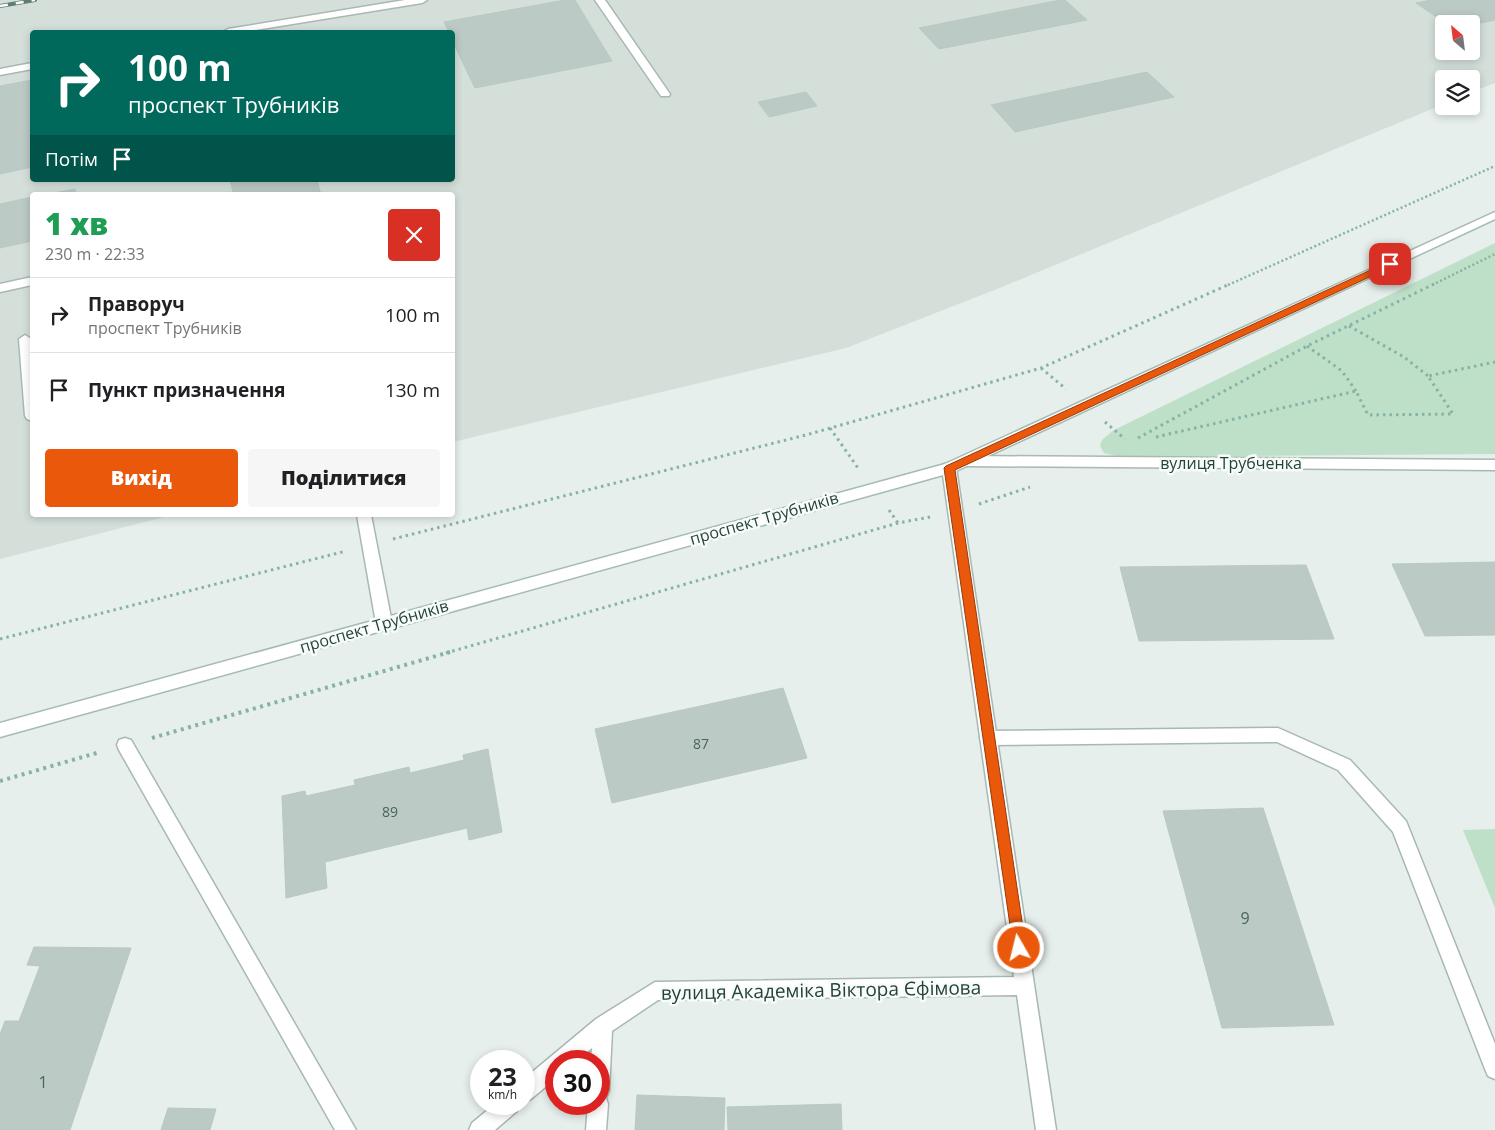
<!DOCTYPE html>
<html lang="uk">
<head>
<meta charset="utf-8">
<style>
  body { margin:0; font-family:"Open Sans",sans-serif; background:#f6f6f6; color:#202124; height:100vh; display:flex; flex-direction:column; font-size:19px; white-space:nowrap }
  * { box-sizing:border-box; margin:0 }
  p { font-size:16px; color:#757577 }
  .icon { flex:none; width:28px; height:28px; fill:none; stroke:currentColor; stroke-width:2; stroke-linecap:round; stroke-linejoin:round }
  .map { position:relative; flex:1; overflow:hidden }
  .side { position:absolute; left:30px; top:192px; width:425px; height:325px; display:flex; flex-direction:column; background:#fff; border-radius:5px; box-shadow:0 2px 8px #0003 }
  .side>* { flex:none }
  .hud { position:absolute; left:30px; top:30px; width:425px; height:152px; border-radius:5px; box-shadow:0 2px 8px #0003; background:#00695c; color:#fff; overflow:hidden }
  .needle { width:32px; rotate:332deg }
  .fabs { position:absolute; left:1435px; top:15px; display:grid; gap:10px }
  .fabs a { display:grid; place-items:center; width:45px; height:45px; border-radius:5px; background:#fff; box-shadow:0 2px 8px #0003; font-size:25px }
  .speed { position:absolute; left:470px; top:1050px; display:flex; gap:10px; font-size:25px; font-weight:700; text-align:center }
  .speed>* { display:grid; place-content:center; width:65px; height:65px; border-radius:50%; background:#fff; box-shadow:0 2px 8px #0003; line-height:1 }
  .speed small { font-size:12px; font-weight:400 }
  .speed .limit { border:8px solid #d22; background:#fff; color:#111 }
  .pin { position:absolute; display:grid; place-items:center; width:42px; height:42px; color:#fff; margin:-21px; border-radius:10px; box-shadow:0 2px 8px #0006 }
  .me { position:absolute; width:55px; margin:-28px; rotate:352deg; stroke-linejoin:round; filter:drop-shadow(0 0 4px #0008) }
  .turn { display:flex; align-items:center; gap:18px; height:105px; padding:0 15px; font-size:22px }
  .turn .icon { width:65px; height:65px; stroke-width:2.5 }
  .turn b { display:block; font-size:35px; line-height:42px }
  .then { display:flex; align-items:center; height:48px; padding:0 15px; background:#0003; gap:10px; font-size:19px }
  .round { display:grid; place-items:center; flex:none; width:52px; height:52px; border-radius:5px; background:#f6f6f6 }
  .overview { display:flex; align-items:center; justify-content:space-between; height:85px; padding:0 15px }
  h1 { font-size:30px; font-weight:800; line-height:38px; color:#1e9e55 }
  .button { display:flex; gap:10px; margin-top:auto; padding:10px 15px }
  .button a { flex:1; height:58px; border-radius:5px; background:#ea580c; color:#fff; font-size:20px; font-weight:800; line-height:58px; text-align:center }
  .button a+a { background:#f6f6f6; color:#202124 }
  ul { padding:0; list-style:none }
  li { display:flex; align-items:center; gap:15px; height:75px; padding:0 15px; border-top:1px solid #e0e0e0 }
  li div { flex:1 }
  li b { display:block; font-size:19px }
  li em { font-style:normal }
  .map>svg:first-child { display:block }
</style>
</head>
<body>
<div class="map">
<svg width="1495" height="1130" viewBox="0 0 1495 1130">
  <rect width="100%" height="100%" fill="#e6efeb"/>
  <path fill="#d4dfda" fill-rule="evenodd" d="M0,0h1495v83l-24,9v-13h-27v25l-447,185 -151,59 -393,94 -1,-247h-420v320h140l-172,44zM1444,24h27v27h-27zM32,32h420v148h-420z"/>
  <path fill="#bfe0c8" d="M1495,243v211l-375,3 -16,-4 -4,-7 2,-6 12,-10z
    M1495,829v79l-32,-78z"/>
  <path fill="#bbcac4" stroke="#b8c9c2" d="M565,0h10l37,61 -137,27 -23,-48v-8h-3l-5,-10z
    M1060,0h5l22,20 -148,29 -20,-21z
    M1431,0h64v20l-24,5v-1h-24l-31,-21z
    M1147,72l27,25 -159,35 -24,-27z
    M32,80v87l-32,7v-88z
    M806,92l11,14 -48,11 -11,-15z
    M230,180h87l4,15h-87z
    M75,189l1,6h-32z
    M32,197v44l-32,7v-44z
    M1495,562v73l-70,1 -33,-72z
    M1306,565l28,74 -195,2 -19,-74z
    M783,688l24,70 -195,45 -17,-74z
    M488,749l14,83 -33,8 -2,-12 -142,34 2,26 -41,10 -4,-102 23,-5 1,5 49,-11 -1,-5 55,-13 1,6 54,-13 -1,-5z
    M1263,808l71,217 -112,3 -59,-217z
    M34,947l97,1 -61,182h-70v-96l5,-13h14l21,-55 -13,-1z
    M637,1095l88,3 -1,32h-89z
    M841,1104l1,26h-114l-1,-23z
    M168,1108l48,1 -6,21h-49z"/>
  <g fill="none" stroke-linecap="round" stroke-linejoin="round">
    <g stroke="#a8b8b2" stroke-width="3">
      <path id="lane" d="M405,0h22l-5,3 -179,29h-20l5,-3z
        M595,0h10l65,94 -1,2h-8z
        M32,63v6l-32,6v-6z
        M32,277v8l-32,7v-8z
        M25,335l6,4 1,12v70l-5,-2 -2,-3 -6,-77z
        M357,515h14l21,108 -2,4 -6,2 -6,-2 -2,-4z
        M1278,728l72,32 56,61 89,223v35l-7,-3 -3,-7 -92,-237 -55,-62 -61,-28 -289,3 -6,-2 -2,-5 2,-5 6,-2z"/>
    </g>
    <g stroke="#a8b8b2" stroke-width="3">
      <path id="street" d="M967,456l528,4v10l-528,-4 -5,-1 -2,-4 2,-4z
        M949,463l5,1 2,4 100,662h-20l-19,-135 -359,5 -46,31 -3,60 -3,7 2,6 -2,26h-20l2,-26h11v-43h-8l1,-13 -16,13h-20v17l-25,21 -7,3v-23l72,-60 59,-37 359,-5 -72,-509 2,-4z
        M125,738l6,2 225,390h-21l-216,-380 -2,-5 2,-5z
        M495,1104h25l-3,7 -22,19h-26l3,-7z"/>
    </g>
    <g stroke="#a4bbb3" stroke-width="3">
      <path id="secondary" d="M1495,212v7l-541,253 -954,265v-14l945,-259z"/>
    </g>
    <path stroke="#86b3a5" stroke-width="2.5" stroke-dasharray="2 2.5" stroke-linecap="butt" d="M1228,285l267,-119
      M1432,285l63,-31"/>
    <path stroke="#86b3a5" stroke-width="3" stroke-dasharray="2.5 4" stroke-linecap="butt" d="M1349,326l55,31 24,19
      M1307,346l35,25 14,20
      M1041,368l25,21
      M1105,422l20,17
      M830,428l28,40
      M1156,437l200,-46 12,24 85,-1 -25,-38 67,-14
      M1138,438l169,-92 127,-62
      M979,504l51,-17
      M889,510l9,13
      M393,539l413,-104 235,-67 189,-84
      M0,639l346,-88
      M446,653l452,-130 32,-6"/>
    <path stroke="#86b3a5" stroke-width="4" stroke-dasharray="3 4.5" stroke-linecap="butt" d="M152,738l298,-86
      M0,781l100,-29"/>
    <use href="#lane" fill="#fff" fill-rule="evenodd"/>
    <use href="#street" fill="#fff" fill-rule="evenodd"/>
    <use href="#secondary" fill="#fff" fill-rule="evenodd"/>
    <g stroke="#5f7d75" stroke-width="4">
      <path id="rail" d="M0,6l35,-6"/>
    </g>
    <use href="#rail" stroke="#f7fbf9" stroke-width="2.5" stroke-dasharray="8" stroke-linecap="butt"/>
  </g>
  <path fill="#ea580c" stroke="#983908" d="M1390,261l3,1v4l-438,204 71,478 -2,5 -5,2 -5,-2 -70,-485 2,-2z"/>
  <g text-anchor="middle" stroke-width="5" stroke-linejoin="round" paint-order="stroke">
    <g font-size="14" fill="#4a645c">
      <text x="701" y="749">87</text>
      <text x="390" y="817">89</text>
    </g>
    <g font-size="16" fill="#24423a" stroke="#f7fbf9">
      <text x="1231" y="469">вулиця Трубченка</text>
      <text transform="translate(764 518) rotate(-16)" y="6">проспект Трубників</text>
      <text transform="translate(374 626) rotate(-16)" y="6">проспект Трубників</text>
    </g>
    <g font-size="16" fill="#4a645c">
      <text x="1245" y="924">9</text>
      <text x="43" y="1088">1</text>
    </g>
    <g font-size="19" fill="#24423a" stroke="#f7fbf9">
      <text transform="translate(821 990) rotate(-1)" y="7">вулиця Академіка Віктора Єфімова</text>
    </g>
  </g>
</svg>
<div class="fabs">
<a><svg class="needle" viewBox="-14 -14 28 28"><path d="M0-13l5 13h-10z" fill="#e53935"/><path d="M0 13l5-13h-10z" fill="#757577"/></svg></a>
<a><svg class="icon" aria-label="layers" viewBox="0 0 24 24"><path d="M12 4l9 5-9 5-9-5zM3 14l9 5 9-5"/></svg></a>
</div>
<div class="speed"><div>23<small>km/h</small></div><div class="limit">30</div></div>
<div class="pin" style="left:1390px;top:264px;background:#d93025"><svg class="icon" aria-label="arrive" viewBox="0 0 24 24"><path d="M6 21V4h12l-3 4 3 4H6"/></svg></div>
<svg class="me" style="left:1019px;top:948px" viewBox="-20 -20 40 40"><circle r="17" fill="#ea580c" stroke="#fff" stroke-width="3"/><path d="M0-11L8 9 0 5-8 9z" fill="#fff"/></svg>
<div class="hud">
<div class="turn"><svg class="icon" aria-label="right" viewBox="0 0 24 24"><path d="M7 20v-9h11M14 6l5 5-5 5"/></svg><div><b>100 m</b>проспект Трубників</div></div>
<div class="then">Потім<svg class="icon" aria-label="arrive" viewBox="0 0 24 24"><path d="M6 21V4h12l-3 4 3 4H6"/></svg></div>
</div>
<section class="side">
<div class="overview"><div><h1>1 хв</h1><p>230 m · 22:33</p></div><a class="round" style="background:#d93025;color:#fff"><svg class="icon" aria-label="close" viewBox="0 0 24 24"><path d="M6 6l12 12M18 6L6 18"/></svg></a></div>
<ul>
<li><svg class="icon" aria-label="right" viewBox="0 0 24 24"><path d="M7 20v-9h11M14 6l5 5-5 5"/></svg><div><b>Праворуч</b><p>проспект Трубників</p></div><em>100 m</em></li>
<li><svg class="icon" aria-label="arrive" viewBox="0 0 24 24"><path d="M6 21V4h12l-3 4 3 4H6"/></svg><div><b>Пункт призначення</b></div><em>130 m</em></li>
</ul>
<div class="button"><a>Вихід</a><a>Поділитися</a></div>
</section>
</div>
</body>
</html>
